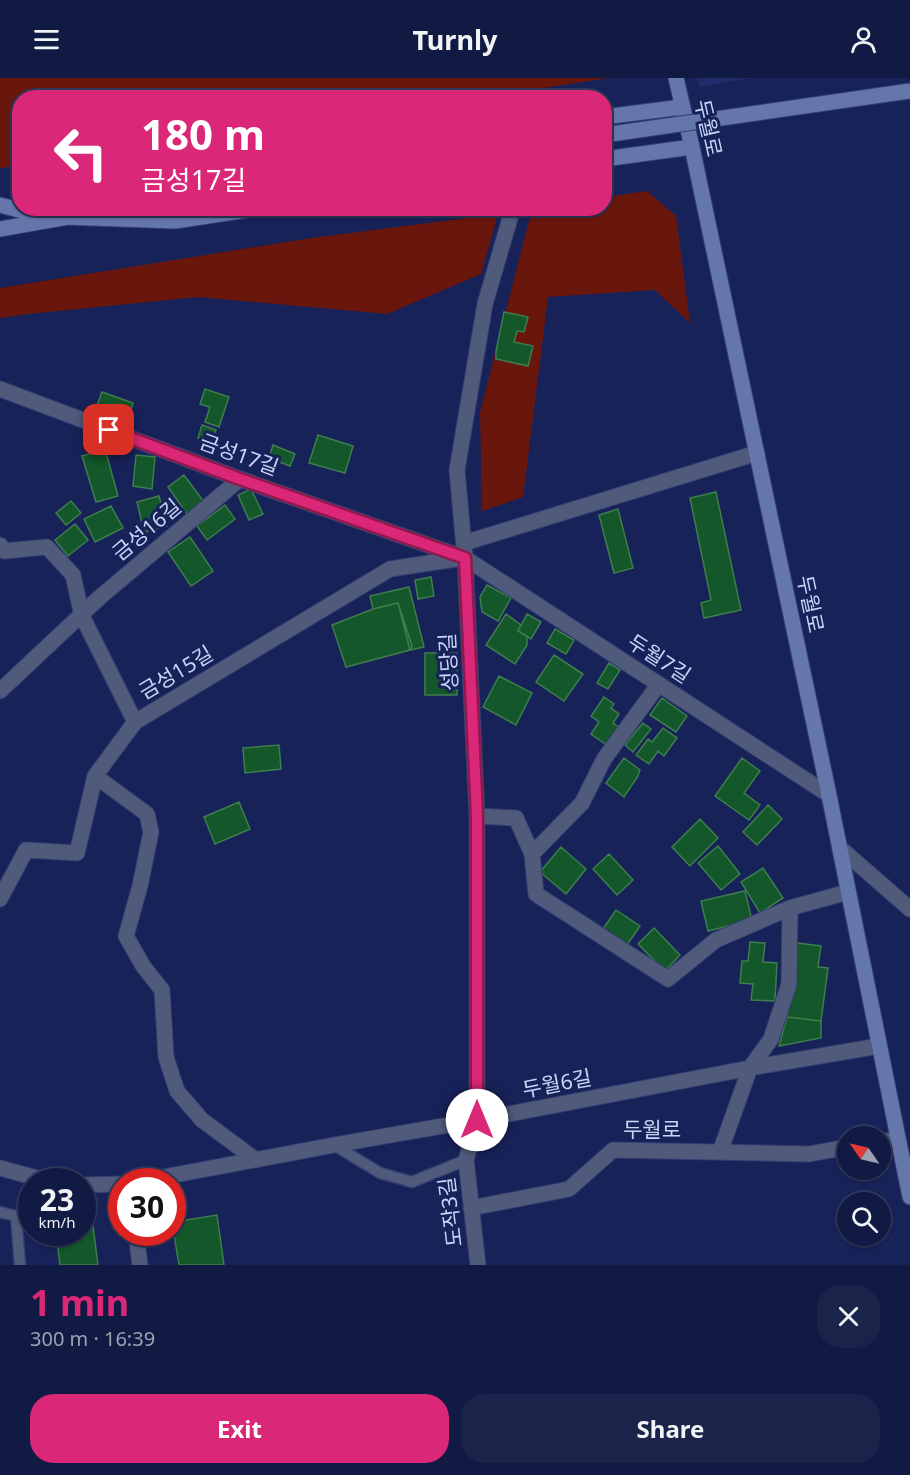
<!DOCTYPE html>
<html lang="en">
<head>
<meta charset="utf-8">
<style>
  body { margin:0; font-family:"Noto Sans","Noto Sans KR",sans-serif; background:#1a234a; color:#f1f3f6; height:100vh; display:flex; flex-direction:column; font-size:22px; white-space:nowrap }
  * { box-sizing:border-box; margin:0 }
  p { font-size:20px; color:#9ca1b2 }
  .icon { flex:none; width:33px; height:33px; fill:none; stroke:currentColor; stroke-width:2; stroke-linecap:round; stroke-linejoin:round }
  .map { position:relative; height:1187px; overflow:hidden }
  .panel { display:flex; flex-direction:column; background:#111a43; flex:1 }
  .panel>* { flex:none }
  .banner { position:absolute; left:12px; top:12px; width:600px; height:126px; border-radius:24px; box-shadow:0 2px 4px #0004,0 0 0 2px #30385c; background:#db2777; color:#fff; overflow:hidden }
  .needle { width:39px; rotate:304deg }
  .buttons { position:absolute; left:837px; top:1048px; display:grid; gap:12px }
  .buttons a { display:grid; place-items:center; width:54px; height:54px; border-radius:50%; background:#111a43; box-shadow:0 2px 4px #0004,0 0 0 2px #30385c; font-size:30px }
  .speed { position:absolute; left:18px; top:1090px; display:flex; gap:12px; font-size:30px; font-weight:700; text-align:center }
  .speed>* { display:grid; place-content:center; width:78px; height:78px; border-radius:50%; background:#111a43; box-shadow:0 2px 4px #0004,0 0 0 2px #30385c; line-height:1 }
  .speed small { font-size:15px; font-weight:400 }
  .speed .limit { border:9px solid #d22; background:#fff; color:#111 }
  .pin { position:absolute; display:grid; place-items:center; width:51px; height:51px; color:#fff; margin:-26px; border-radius:12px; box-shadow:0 3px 9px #0006 }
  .me { position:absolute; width:66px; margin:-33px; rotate:0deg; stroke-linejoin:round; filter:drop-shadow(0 0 4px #0008) }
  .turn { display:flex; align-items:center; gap:21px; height:126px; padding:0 30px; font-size:27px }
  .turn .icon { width:78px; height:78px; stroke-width:2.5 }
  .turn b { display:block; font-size:42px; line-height:51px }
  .round { display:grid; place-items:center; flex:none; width:63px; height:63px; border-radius:24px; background:#1a234a }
  .headline { display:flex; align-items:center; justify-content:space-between; height:102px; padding:0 30px }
  h1 { font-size:36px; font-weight:700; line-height:45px; color:#db2777 }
  .action { display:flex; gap:12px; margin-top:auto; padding:12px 30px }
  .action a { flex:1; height:69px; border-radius:24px; background:#db2777; color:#fff; font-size:24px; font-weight:700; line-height:69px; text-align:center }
  .action a+a { background:#1a234a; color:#f1f3f6 }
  header { display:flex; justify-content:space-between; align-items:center; height:78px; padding:0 30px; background:#111a43; font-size:27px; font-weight:700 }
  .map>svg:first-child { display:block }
</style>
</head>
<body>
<header><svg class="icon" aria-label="menu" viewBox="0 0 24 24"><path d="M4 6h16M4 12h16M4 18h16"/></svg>Turnly<svg class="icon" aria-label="person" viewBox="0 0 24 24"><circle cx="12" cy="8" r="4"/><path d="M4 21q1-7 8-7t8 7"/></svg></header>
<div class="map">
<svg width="910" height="1187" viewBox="0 0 910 1187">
  <rect width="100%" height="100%" fill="#172259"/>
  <path fill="#202d6a" d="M697,0h55l-53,9z"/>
  <path fill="#69160d" d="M0,0h609l-131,20h-458l-1,68 -19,2z
    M647,113l29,25 14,107 -35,-33 -107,7 -25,200 -41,14 -2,-99 52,-203 72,-1 1,-11z
    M498,136l-17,60 -94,40 -189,-17 -170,17 -28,4v-30l311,-50z"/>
  <path fill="#13572a" stroke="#3f7d4e" stroke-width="1.5" d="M504,234l24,5 -4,15 -7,-1 -3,11 19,4 -5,20 -32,-7v-8z
    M205,311l24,8 -10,30 -14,-5 5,-15 -10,-3z
    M102,314l31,11 -5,16 -32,-11z
    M202,347l14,5 -5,12 -13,-4z
    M318,357l35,11 -8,27 -36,-10z
    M273,367l22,9 -5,12 -21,-8z
    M105,371l13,47 -22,6 -14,-46z
    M136,377l19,2 -3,32 -19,-3z
    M184,397l20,27 -17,12 -19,-27z
    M251,411l12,25 -14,6 -11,-25z
    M716,414l25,118 -37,8 -3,-15 10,-3 -21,-102z
    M159,418l8,30 -23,6 -7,-30z
    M71,423l10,12 -15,12 -10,-12z
    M225,427l10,14 -28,21 -10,-14z
    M111,428l12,22 -28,14 -11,-23z
    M618,431l15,59 -19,5 -15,-58z
    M75,446l13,16 -20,16 -13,-16z
    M190,459l23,34 -22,15 -23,-34z
    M431,499l3,19 -16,3 -3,-19z
    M487,507l24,13 -13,23 -16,-9 -2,-15z
    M409,509l15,60 -14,3 -12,-47 -25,6 -3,-13z
    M398,525l14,43 -2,4 -64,17 -14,-42 41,-16z
    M506,536l15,11 -3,6 9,5v9l-12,19 -29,-19z
    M527,536l14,8 -10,17 -13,-8z
    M555,551l19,11 -8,14 -19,-11z
    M425,575h32v42h-32z
    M554,577l29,19 -19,27 -28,-19z
    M609,585l11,7 -12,19 -11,-6z
    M499,598l33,17 -16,32 -33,-18z
    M604,619l10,7 -3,4 8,6 -6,9 7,5 -12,18 -17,-12 8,-12 -8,-6z
    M662,620l25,18 -11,16 -26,-17z
    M643,645l8,6 -18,23 -8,-7z
    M663,650l14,10 -13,18 -6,-5 -9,13 -13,-9 12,-16 4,3z
    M279,667l2,24 -36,4 -2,-25z
    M624,680l16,12 -2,6 -14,21 -18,-14z
    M742,680l18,13 -16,22 16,12 -11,15 -34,-24z
    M239,724l11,27 -35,15 -11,-27z
    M768,727l14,14 -25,26 -14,-13z
    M700,741l18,19 -28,28 -18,-19z
    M718,768l22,28 -19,16 -23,-27z
    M561,769l25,22 -20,25 -26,-22z
    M609,776l24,26 -16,15 -24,-26z
    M763,790l20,30 -23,15 -19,-31z
    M745,813l7,29 -44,11 -7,-30z
    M616,832l24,16 -13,19 -24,-16z
    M654,850l26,27 -15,16 -27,-27z
    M750,864l15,1 -2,19 14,1 -2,38 -24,-1 2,-16 -13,-1 2,-22h6z
    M797,865l24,3 -3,21 10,1 -7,53 -34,-4z
    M787,939l34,4v17l-42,8z
    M217,1137l7,50h-45l-7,-43z
    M93,1148l5,39h-38l-4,-32h26v-6z"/>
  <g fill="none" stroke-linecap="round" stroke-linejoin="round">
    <g stroke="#333f72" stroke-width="13">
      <path id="lane" d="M334,1067l46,28 32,9 54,-22
        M0,1134l16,4 4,49"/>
    </g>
    <g stroke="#333f72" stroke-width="17">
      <path id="street" d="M0,311l240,90 225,79 364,237
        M464,465l293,-90
        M0,467l4,6 43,-4 26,28 9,41 53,106
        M659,606l-55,75 -22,44 -50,51 4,40 132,85 48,-39 74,-32 58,-16
        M0,613l99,-93 141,-119
        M95,698l52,38 4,18 -11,54 -14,50 17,30 19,24 4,67 11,34 25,29 54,40
        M477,738l39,2 16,36
        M840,770l70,61
        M0,821l26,-49 51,3 18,-77 40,-54 255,-153 72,-11
        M880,1064l18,-3
        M720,1074l30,-84 21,-29 18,-55 1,-76
        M0,1090l51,14
        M137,1104l197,-37 143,-25 273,-52 129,-22
        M82,1107l40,-1
        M471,1130l98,-19 44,-39 196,4 39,-7
        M136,1155l4,32
        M478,1187l-12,-105 11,-40v-304l-12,-258 -8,-88 28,-166 28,-96"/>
    </g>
    <g stroke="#333f72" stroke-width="17">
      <path id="secondary" d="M676,0l16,69 137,648 81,402
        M604,39l78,-10
        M604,81l88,-12
        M0,127l50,13
        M64,139l111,4 86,-13
        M0,151l74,-13"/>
    </g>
    <use href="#lane" stroke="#505b7c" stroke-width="10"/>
    <use href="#street" stroke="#505b7c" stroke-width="15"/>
    <use href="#secondary" stroke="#6576ab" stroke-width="15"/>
    <g stroke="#333f72" stroke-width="17" stroke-linecap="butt">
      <path id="secondary-bridge" d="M604,57l306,-44"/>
    </g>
    <use href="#secondary-bridge" stroke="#6576ab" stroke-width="15"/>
  </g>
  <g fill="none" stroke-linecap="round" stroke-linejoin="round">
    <g stroke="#8e194d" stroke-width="15">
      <path id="route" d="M109,352l131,49 225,79 12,258v304"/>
    </g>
    <use href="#route" stroke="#db2777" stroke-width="10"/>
  </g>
  <g text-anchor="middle" stroke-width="6" stroke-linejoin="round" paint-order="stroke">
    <g font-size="21" fill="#c9d5f7" stroke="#172259">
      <text transform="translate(708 50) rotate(77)" y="7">두월로</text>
      <text transform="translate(239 377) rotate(20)" y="7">금성17길</text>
      <text transform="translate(147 452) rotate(-40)" y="7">금성16길</text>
      <text transform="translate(810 526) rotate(78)" y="7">두월로</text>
      <text transform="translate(659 581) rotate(33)" y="7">두월7길</text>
      <text transform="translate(449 584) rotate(-93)" y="7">성당길</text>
      <text transform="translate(176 595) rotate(-31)" y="7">금성15길</text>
      <text transform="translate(557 1006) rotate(-11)" y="7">두월6길</text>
      <text x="652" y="1059">두월로</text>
      <text transform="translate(451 1134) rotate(-97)" y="7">도작3길</text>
    </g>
  </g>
</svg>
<div class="buttons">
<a><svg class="needle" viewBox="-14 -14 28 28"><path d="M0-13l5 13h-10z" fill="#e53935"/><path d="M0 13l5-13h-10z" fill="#9ca1b2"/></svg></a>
<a><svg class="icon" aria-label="search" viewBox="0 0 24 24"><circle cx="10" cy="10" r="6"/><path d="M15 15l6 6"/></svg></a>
</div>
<div class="speed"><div>23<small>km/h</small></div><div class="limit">30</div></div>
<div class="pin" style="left:109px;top:352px;background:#d93025"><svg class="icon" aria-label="arrive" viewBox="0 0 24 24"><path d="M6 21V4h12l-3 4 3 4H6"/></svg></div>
<svg class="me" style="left:477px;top:1042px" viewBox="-20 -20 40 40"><circle r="19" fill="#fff"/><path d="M0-13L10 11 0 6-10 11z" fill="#db2777"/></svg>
<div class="banner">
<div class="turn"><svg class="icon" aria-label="left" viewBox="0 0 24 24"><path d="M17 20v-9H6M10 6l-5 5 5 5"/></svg><div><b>180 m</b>금성17길</div></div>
</div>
</div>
<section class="panel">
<div class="headline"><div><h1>1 min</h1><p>300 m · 16:39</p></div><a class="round"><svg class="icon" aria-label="close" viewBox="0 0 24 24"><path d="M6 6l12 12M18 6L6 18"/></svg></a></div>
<div class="action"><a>Exit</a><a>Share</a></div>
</section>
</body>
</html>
